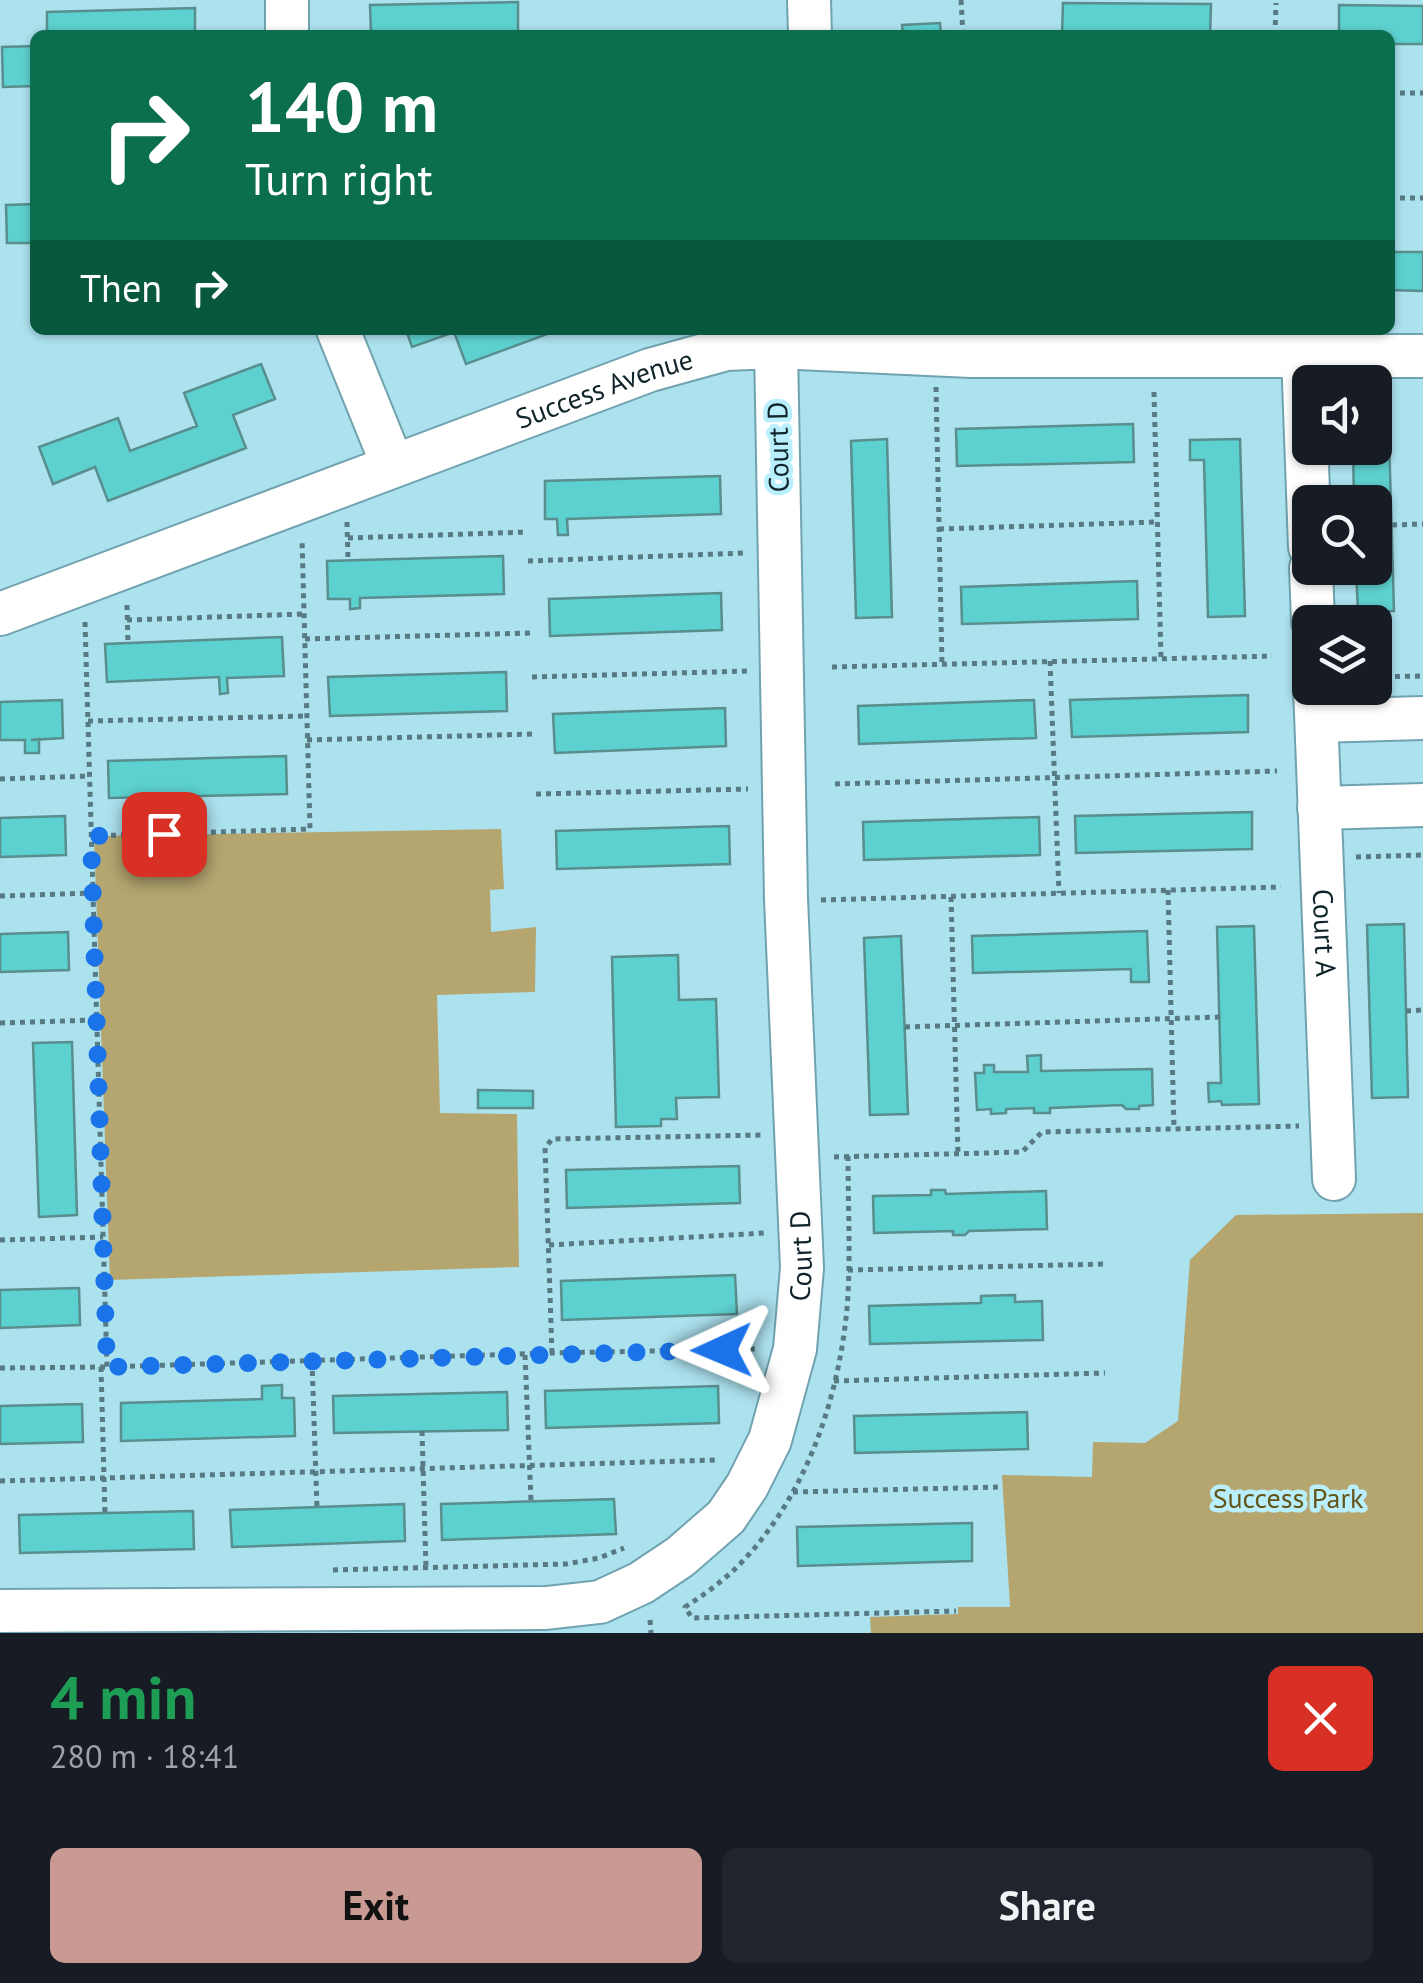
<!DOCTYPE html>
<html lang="en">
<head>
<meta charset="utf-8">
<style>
  body { margin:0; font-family:"PT Sans",sans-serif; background:#20242c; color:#f1f3f6; height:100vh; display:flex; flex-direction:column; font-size:38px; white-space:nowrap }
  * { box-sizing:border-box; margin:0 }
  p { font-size:32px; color:#9ea1a6 }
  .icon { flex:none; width:55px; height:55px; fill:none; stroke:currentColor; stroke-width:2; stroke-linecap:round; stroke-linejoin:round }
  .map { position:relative; height:1633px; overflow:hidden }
  .panel { display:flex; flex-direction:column; background:#171b24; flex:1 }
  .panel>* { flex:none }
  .top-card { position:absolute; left:30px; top:30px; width:1365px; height:305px; border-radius:15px; box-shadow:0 2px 8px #0004; background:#0b6e4f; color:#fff; overflow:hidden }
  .buttons { position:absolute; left:1292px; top:365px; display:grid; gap:20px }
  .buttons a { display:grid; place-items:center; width:100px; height:100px; border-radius:15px; background:#171b24; box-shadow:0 2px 8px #0004; font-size:50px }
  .pin { position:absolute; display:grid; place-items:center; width:85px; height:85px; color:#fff; margin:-42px; border-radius:20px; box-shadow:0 5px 15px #0006 }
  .me { position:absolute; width:110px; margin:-55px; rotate:269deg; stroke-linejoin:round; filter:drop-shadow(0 0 8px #0008) }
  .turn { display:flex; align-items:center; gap:35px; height:210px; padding:0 50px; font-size:45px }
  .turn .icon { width:130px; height:130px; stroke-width:2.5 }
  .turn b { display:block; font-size:70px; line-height:85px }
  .then { display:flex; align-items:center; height:95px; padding:0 50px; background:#0003; gap:20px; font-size:38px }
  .round { display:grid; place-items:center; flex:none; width:105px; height:105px; border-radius:15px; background:#20242c }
  .head { display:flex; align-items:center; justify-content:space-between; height:170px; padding:0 50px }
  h1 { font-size:60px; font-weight:800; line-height:75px; color:#1e9e55 }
  .action { display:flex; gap:20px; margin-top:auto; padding:20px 50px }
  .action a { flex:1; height:115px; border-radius:15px; background:#c89a91; color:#111; font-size:40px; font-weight:800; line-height:115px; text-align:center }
  .action a+a { background:#20242c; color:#f1f3f6 }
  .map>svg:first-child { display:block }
</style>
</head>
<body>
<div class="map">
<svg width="1423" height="1633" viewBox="0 0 1423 1633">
  <rect width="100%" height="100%" fill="#ace1ee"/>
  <path fill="#b5a670" d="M501,829l3,60 -14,1 1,42 45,-5 -1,65 -98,3 3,118 77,1 2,153 -409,13 -16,-444z
    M1423,1213v420h-552l-1,-16 88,-3v-7h52l-8,-132 90,2 1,-35 52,1 33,-22 12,-161 46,-45z"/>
  <path fill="#5dd1d0" stroke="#588e8d" stroke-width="2.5" d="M518,2v33h-147l-1,-30z
    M1063,3l148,1 -1,31h-148z
    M1339,5l84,1v38h-33v-9h-51z
    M195,8v27h-148v-23z
    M940,23l1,12h-38l-1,-10z
    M35,46v40l-32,1 -1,-40z
    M35,204v39h-28l-1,-38z
    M1390,252h33v39l-33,-1z
    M406,330h152l-92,34 -12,-32 -42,15z
    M261,364l14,35 -42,16 13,33 -138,53 -13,-34 -42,17 -14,-37 79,-29 12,33 67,-25 -13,-33z
    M1133,424l1,38 -177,4 -1,-37z
    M1375,437h14l5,174 -36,1 -2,-44h19v-66h-21l-1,-54h22z
    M887,439l5,178 -36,1 -5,-177z
    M1240,439l5,177 -37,1 -4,-157h-14v-20z
    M720,476l1,38 -154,5 1,16h-10l-1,-16h-12v-38z
    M503,556l1,38 -144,4v10l-10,1v-10h-22l-1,-38z
    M1137,581l1,38 -176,5 -1,-37z
    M721,593l1,37 -172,6 -1,-37z
    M282,637l2,39 -57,2 1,15 -8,1 -1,-17 -112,5 -2,-38z
    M506,672l1,39 -177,5 -2,-39z
    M1248,695v37l-176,5 -2,-37z
    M62,700l1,38 -32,2 8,-1v14h-14v-13h-25v-38z
    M1034,700l2,38 -177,6 -1,-38z
    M725,708l1,38 -171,7 -2,-39z
    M286,756l1,38 -178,4 -1,-37z
    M1252,812v37l-176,4 -1,-37z
    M65,816l1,39 -66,2v-39z
    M1039,817l1,38 -176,5 -1,-38z
    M729,826l1,38 -173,5 -1,-38z
    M1404,924l4,173 -36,1 -5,-173z
    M1254,926l5,178 -37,1 -1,-4 -12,1 -1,-19h13l-4,-156z
    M1147,931l2,51h-18v-13l-158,4 -1,-37z
    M68,932l1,38 -69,2v-38z
    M901,936l7,178 -38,1 -6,-177z
    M678,955l1,45 37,-1 3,98 -43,1 1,21h-16v7l-45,1 -4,-170z
    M72,1042l5,173 -38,2 -6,-174z
    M1041,1055v16l111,-2 1,36 -14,1v3h-13l-4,-4 -72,3v5h-16v-5l-28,1v4l-15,1v-5l-14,1 -2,-37h9v-8h10v7h34l-1,-16z
    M478,1090l55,1v17h-55z
    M739,1166l1,37 -173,5 -1,-38z
    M931,1190h14l1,4 100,-3 1,38 -78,2 -4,4h-12v-4l-79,2 -1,-37 58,-1z
    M735,1275l2,39 -175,6 -1,-39z
    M79,1288l1,37 -80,3v-38z
    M1015,1295v7l27,-1 1,39 -173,4 -1,-38 112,-3v-7z
    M282,1385v13h12l1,38 -174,5v-38l141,-4v-13z
    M718,1386l1,37 -173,5 -1,-37z
    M507,1392l1,38 -174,3 -1,-37z
    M82,1404l1,38 -83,2v-38z
    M1027,1412l1,37 -173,4 -1,-37z
    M614,1499l2,35 -174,6 -1,-36z
    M404,1504l1,37 -173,6 -2,-37z
    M193,1511l1,38 -174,4 -1,-38z
    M972,1523v38l-174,5 -1,-39z"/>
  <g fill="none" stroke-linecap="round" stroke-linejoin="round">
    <g stroke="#70a3af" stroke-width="46">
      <g id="minor">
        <path d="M809,0l1,35"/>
        <path d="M287,35v-35"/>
        <path d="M338,330l55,136"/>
        <path d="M1303,354l7,193"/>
        <path d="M1311,568l2,54"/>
        <path id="s1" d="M0,614l650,-244 76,-21 50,-2 195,9h452"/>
        <path id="s2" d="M1315,688l19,491"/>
        <path d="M1317,721l106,-3"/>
        <path d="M1319,808l104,-3"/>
        <path id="s3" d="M0,1611l546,-3 54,-6 41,-19 39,-26 46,-40 21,-31 23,-46 25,-91 7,-81 -16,-369 -10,-552"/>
      </g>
    </g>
    <path stroke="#577a83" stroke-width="5" stroke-dasharray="5 5" stroke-linecap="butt" d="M961,0l2,35
      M1275,35l1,-32
      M1390,93h33
      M1390,198h33
      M936,387l6,277
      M1154,392l7,267
      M347,522l1,38
      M1392,525l31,-1
      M939,529l218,-7
      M348,538l179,-6
      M528,561l217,-8
      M127,605l1,38
      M127,620l177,-6
      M85,622l22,745
      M305,639l226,-6
      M1050,661l9,232
      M832,667l440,-11
      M532,677l217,-6
      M1375,677l48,-1
      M88,721l219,-5
      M307,740l227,-6
      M0,779l89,-3
      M835,784l442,-13
      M536,794l212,-5
      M91,836l219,-7 -8,-290
      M1356,857l67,-2
      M1168,890l6,239
      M0,896l93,-3
      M951,897l7,257
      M821,900l460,-13
      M1406,1011l17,-1
      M0,1023l96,-3
      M905,1027l315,-10
      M848,1156c0,51 3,103 -1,153 -9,93 -42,189 -108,256 -16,16 -35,30 -54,42l7,11 264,-7
      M834,1157l188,-5 20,-20 257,-6
      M0,1240l103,-3
      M549,1245l216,-12
      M848,1270l257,-6
      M552,1353l-7,-205 7,-9 211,-4
      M525,1355l6,146
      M312,1361l5,146
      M101,1367l4,147
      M0,1368l107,-1 443,-14 206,-4
      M834,1381l271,-8
      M422,1431l4,137
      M0,1481l717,-21
      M793,1492l207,-5
      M333,1570l233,-6 33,-6 25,-10
      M650,1620l1,13"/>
    <use href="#minor" stroke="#fff" stroke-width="42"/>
  </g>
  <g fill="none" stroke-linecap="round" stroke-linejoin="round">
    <path stroke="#1a73e8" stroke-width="18" stroke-dasharray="0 32.4" d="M164,834l-73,2 16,531 615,-17"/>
  </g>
  <g text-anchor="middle" stroke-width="9" stroke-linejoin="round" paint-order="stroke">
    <g font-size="28" fill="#10252a" stroke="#b9effc">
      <text dy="10" stroke="none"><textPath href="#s1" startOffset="645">Success Avenue</textPath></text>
      <text transform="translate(778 447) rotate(-91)" y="10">Court D</text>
      <text dy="10" stroke="none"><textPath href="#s2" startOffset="245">Court A</textPath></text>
      <text dy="10" stroke="none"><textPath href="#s3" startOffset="1030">Court D</textPath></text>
    </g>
    <g font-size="28" fill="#645417" stroke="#b9effc">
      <text x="1288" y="1508">Success Park</text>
    </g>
  </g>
</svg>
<div class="buttons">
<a><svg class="icon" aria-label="sound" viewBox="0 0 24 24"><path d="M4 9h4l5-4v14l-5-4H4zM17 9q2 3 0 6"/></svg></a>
<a><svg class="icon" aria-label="search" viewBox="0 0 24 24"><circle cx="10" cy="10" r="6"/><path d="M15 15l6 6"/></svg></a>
<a><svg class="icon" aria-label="layers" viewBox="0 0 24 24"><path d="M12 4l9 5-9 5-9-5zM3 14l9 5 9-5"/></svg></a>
</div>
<div class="pin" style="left:164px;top:834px;background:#d93025"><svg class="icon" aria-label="arrive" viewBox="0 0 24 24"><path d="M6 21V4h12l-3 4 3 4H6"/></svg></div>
<svg class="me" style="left:722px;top:1350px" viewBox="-20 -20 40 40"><path d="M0-17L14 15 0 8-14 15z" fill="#1a73e8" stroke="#fff" stroke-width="4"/></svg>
<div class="top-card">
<div class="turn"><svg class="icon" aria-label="right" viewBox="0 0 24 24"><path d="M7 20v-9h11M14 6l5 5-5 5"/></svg><div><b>140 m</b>Turn right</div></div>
<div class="then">Then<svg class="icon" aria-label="right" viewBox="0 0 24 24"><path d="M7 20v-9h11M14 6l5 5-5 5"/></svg></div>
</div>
</div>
<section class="panel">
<div class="head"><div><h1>4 min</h1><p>280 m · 18:41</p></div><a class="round" style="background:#d93025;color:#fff"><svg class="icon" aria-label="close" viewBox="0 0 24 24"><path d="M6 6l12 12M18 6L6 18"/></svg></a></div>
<div class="action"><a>Exit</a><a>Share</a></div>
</section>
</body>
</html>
